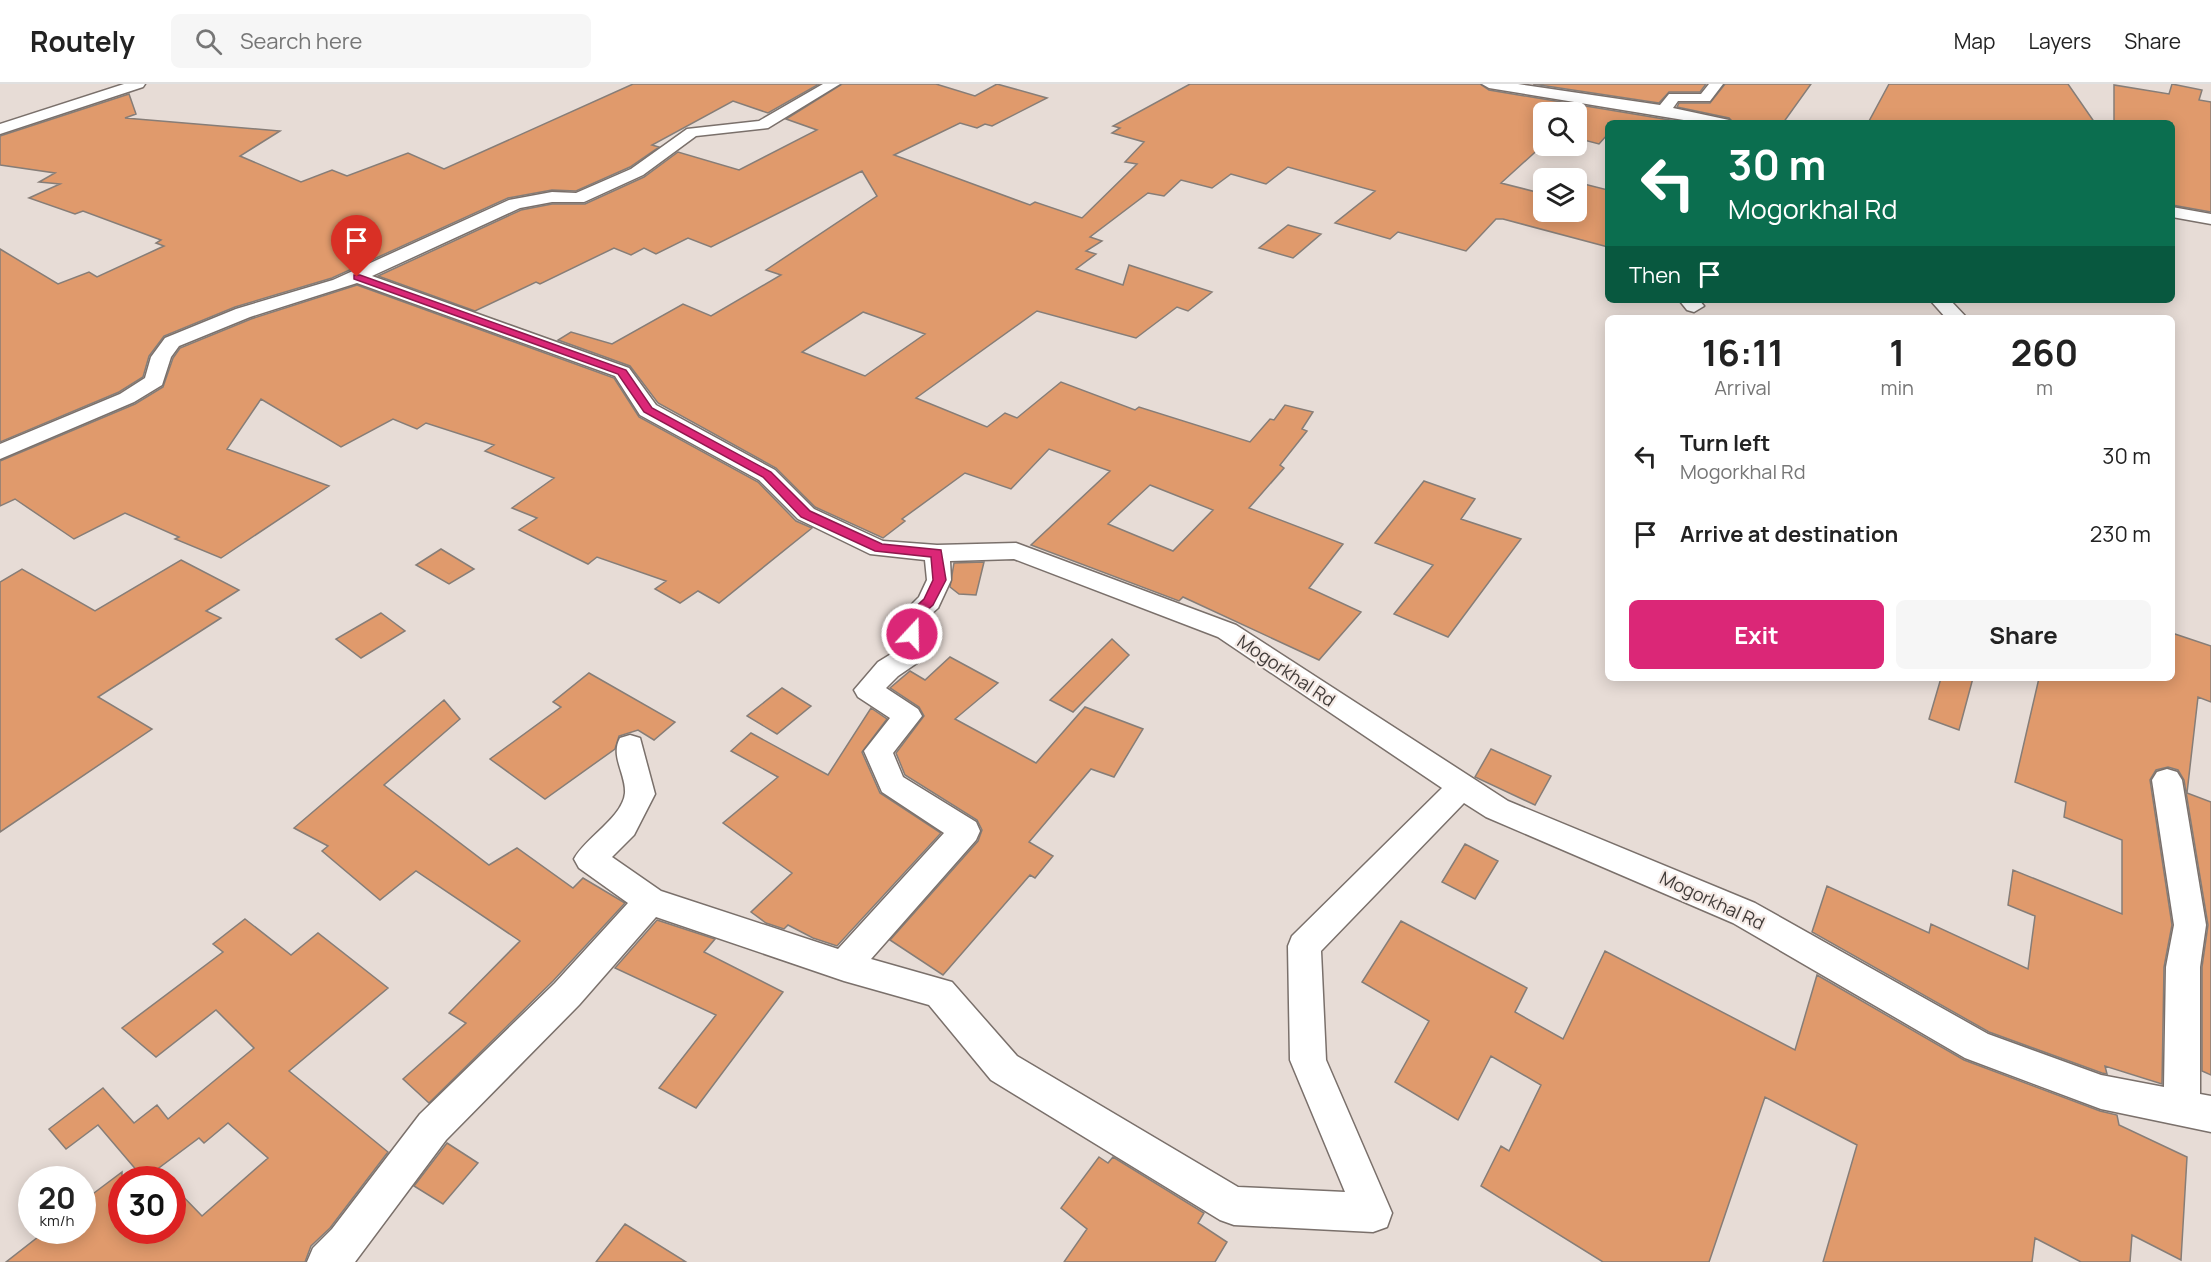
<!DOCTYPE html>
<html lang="en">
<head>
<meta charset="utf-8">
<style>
  body { margin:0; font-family:Manrope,sans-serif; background:#f6f6f6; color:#222; height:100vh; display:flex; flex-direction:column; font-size:22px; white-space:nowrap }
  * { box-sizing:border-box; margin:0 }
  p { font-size:20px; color:#767676 }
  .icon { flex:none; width:33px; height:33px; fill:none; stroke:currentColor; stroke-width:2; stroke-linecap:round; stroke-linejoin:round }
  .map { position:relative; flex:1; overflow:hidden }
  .panel { position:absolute; left:1605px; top:231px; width:570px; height:366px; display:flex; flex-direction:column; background:#fff; border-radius:9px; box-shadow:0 3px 15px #0003 }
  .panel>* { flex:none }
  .guide { position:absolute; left:1605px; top:36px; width:570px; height:183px; border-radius:9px; box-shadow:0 3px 15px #0003; background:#0b6e4f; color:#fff; overflow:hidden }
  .tools { position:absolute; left:1533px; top:18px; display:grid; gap:12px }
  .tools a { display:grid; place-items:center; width:54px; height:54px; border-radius:9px; background:#fff; box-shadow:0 3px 15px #0003; font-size:30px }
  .speed { position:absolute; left:18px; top:1082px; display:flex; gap:12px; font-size:30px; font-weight:700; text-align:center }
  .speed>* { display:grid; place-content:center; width:78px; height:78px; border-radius:50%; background:#fff; box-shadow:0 3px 15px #0003; line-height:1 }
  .speed small { font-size:15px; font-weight:400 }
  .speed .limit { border:9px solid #d22; background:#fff; color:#111 }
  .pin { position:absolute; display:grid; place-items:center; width:51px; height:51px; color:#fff; margin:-62px -26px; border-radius:50% 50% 50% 0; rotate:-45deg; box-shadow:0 0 6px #0007 }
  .pin .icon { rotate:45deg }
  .me { position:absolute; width:66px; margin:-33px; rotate:21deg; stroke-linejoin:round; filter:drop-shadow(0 0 4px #0008) }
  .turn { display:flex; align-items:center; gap:21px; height:126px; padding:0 24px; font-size:27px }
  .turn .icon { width:78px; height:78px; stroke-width:2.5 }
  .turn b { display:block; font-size:42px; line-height:51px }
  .then { display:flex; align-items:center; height:57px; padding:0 24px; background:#0003; gap:12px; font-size:22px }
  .eta { display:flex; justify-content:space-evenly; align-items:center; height:102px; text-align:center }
  .eta b { font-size:36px; font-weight:700; line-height:42px }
  .primary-button { display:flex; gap:12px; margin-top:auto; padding:12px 24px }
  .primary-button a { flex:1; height:69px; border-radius:9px; background:#db2777; color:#fff; font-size:24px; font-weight:700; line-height:69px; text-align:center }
  .primary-button a+a { background:#f6f6f6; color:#222 }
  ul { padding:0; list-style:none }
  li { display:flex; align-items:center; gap:18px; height:78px; padding:0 24px }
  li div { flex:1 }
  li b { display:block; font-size:22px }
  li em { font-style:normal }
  header { display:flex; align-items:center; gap:36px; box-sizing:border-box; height:84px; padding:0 30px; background:#fff; border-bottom:2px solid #e0e0e0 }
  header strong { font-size:28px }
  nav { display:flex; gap:33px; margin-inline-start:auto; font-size:21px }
  .search { width:420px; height:54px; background:#f6f6f6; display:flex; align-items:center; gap:15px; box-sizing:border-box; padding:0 21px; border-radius:9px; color:#767676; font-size:22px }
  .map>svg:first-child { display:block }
</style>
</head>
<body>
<header>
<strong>Routely</strong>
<div class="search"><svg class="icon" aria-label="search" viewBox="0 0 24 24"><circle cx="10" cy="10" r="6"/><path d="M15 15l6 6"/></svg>Search here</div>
<nav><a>Map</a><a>Layers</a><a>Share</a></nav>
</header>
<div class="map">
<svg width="2211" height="1178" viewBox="0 0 2211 1178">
  <rect width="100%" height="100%" fill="#e7dcd6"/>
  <path fill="#e09a6c" stroke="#867d77" stroke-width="1.5" fill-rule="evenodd" d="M633,0h186l-51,29 -35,-12 -81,44 7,2 -29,20 -54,24 -24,-1 -44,8 -176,80 -97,29 -71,29 -15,20 -6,21 -24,15 -119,50v-193l58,35 31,-12 8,5 67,-31 -8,-3 5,-3 -78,-29 -8,3 -46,-16 31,-14 -21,-2 16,-9 -55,-8v-29l129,-42 7,20 -11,4 155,13 -40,25 61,26 31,-12 15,6 61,-23 36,16z
    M842,0h94l39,12 22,-12 50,14 -55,28 -7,-2 -8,4 -17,-5 -66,32 136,50 5,-3 47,16 55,-54 -12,-2 19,-20 -32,-9 8,-5 -7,-2 77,-42h290l9,6 199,33h-80v11l-9,10 -23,-6v-26h-32v32l-43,39 43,11v18h32v-30l32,8v57l-105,-28h-7l-30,32 -68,-19 -8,7 -55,-16 40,-32 -87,-24 -22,17 -35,-10 -19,14 -31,-8 -17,16 -16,-3 -58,44 12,4 -16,10 10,3 -20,15 47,16 6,-20 83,27 -24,19 -11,-4 -41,31 -99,-27 -121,87 71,29 18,-14 12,5 44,-36 74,28 4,-3 111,35 20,-23 4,1 11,-15 28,7 -11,17 5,2 -27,34 4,3 -35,40 94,36 -34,44 52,24 -42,48 -136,-63 -4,4 -148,-56 79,-74 -61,-22 -38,40 -46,-16 -63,46 3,2 -22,17 -68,-31 -39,-39 -118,-65 -28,-37 -72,-26 13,-8 41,12 71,-40 28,12 70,-41 -15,-5 111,-74 -15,-25 -151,76 -23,-9 -32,16 -12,-6 -13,7 -17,-7 -74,36 -4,-2 -61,29 -97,-35 143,-66 31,-6h33l59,-27 34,-25 61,18 78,-40 -31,-11zM863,228l62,22 -60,42 -63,-24zM1150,401l63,25 -40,41 -65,-27z
    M1533,0h173l-6,8h-31l-10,11z
    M1725,0h86l-28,39h-49l-5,-5 -52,-11 2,-4h31z
    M1889,0h179l27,39h-227z
    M2172,0l30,6 -3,10 12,2v110l-39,-7v-82h-58v-38l55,9z
    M1288,141l33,9 -28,24 -34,-10z
    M357,201l257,93 25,39 119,65 38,39 16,7 -93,75 -21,-12 -18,12 -25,-14 11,-8 -69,-24 -9,7 -69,-34 18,-12 -25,-10 42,-30 -69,-27 9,-6 -68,-22 -9,6 -24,-10 -52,28 -80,-48 -34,50 102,37 -108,72 -46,-19 4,-2 -54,-24 -51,26 -59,-40 -15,7v-45l135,-57 28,-17 10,-29 7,-10 71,-29z
    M1424,397l51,18 -14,20 60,20 -73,98 -54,-23 39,-49 -58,-22z
    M441,465l33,20 -25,15 -33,-19z
    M181,476l58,30 -33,21 15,7 -123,79 54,32 -152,103v-250l22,-13 73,42z
    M984,478l-8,33 -17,-1 -9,-7 4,-24z
    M381,529l24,18 -44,27 -25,-19z
    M2172,549l39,13v56l-13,-5 -11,96 24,9v273l-9,-4v-104l6,-42 -24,-145 -6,-10 -10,-3 -12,3 -6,10 22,145 -8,42 -2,117 -57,-18 2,8 -5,-1 -113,-41 -177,-100 15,-46 102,47 2,-9 97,45 7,-53 -27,-11 5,-35 109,44v-74l-58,-23 2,-15 -51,-20 24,-104h133z
    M1112,555l17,16 -56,57 -23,-12z
    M950,573l48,26 -43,36 81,44 49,-56 58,22 -29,48 -23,-8 -62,73 24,14 -18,22 -5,-3 -87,100 -53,-35 88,-99 4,-11 -5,-10 -72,-45 -9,-22 28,-37 -5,-9 -29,-19 20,-17 15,9z
    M589,589l86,49 -21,18 -16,-10 -19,6 -4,13 -70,50 -55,-40 71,-52 -8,-5z
    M1941,594h32l-14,52 -30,-11z
    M782,604l29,18 -34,28 -30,-18z
    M444,616l16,19 -76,66 105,80 28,-17 56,40 10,-10 42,25 -72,78 -124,122 -26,-24 63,-56 -17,-10 71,-72 -104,-70 -36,29 -58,-49 6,-5 -34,-18z
    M871,624l16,11 -25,33 18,41 61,40 -104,113 -24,-8 -25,-13 -4,4 -18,-6 -15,-11 41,-39 -69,-50 55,-46 -47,-26 20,-18 77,42z
    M1491,665l60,27 -16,29 -60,-28z
    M1465,760l33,17 -23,38 -33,-17z
    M245,835l46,36 27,-22 70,55 -99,83 99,81 -58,76 -19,18 -6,16h-299l41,-32h35v-28l40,-30v58h50v-45l30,31 66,-58 -40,-35 -24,20 -5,-5 -55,41 -46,-54 -32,24 -17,-20 54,-41 31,35 23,-18 11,14 86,-71 -38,-38 -60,47 -34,-29 101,-76 -10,-8z
    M657,836l58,19 -11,13 79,40 -87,116 -37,-20 57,-73 -101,-47z
    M1401,837l126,67 -12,24 48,27 42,-88 190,99 22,-75 147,85 136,51 17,4 2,10 68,32 -6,103 -49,-25 -2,27h-49l-46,-24 -3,24h-209l34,-117 -92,-48 -56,165h-106l-122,-76 20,-40 8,5 32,-66 -50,-29 -33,64 -63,-38 34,-61 -67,-39z
    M447,1059l31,20 -35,41 -29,-18z
    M1099,1073l9,6 5,-6 91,56 -6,10 29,19 -12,20h-151l23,-33 -26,-21z
    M625,1140l61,38h-90z"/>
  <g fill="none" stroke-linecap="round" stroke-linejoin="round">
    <g stroke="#7a706b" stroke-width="3">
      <path id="street" d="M124,0h21l-2,3 -143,47v-10z
        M823,0h17l-72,44 -72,8 -53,39 -59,27h-32l-32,6 -148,68 257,92 27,37 119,65 39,39 69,32 54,4 79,-2 220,82 272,176 247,102 233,131 113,41 63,12 2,-120 8,-42 -22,-145 5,-8 10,-3 10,3 5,8 24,145 -6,42v127l11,2v36l-110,-23 -136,-51 -232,-135 -247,-106 -22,-14 -143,148 5,109 66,153 -5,14 -14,5 -139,-7 -14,-5 -229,-140 -62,-75 -85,-24 -188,-64 -77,88 -133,135 -91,122h-48l6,-14 19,-19 88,-115 135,-131 73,-80 -49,-35 -5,-9c11,-21 49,-42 51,-66 1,-19 -15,-37 -5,-55l10,-3 10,3 15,56 -21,41 -22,22 49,34 177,58 106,-116 -62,-41 -18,-41 26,-33 -32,-21 -4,-7 24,-28 18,-11 7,-38 16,-16 8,-17 -2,-20 -55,-6 -72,-35 -39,-39 -119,-65 -25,-39 -258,-93 -107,34 -71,29 -8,11 -9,28 -28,17 -134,57v-15l120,-50 25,-16 6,-21 14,-19 71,-29 97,-29 176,-80 43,-8 24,1 55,-24 56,-40 72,-8zM1014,475l204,78 224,151 -150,148 -4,10 2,114 55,132 -107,-5 -221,-131 -65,-74 -81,-23 105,-119 4,-9 -4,-9 -73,-45 -10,-24 29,-37 -4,-7 -32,-21 12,-12 19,-13 4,-7 7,-39 10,-9 13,-28 -1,-19z
        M1482,0h36l142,21 9,-11h32l8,-10h14l-13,17h-32l-5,7 56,12 3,3h-30l-213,-35z
        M2172,123l39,7v10l-39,-7z
        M1679,216h20l5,6 -10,6 -7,-2z
        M1930,216h20l17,18h-21z"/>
    </g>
    <use href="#street" fill="#fff" fill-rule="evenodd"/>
  </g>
  <path fill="#db2777" stroke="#8e194d" stroke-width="1.5" d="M354,191h6l266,95 26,38 119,64 39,39 72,33 59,6 5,30 -13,25 -11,10 -5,23 -5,1 -7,-5 4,-21 15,-14 9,-19 -2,-23 -56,-6 -74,-34 -38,-40 -119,-65 -26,-38 -264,-95z"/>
  <g text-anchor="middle" stroke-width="4.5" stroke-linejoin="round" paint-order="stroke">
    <g font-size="18" fill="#403b39" stroke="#f4e9e4">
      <text transform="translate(1286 587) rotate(34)" y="6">Mogorkhal Rd</text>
      <text transform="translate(1712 817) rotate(25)" y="6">Mogorkhal Rd</text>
    </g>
  </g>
</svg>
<div class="tools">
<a><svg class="icon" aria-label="search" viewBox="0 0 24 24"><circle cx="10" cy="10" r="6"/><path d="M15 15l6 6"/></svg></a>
<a><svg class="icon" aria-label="layers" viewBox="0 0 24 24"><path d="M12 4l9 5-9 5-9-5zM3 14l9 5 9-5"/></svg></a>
</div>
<div class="speed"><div>20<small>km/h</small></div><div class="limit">30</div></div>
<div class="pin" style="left:357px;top:193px;background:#d93025"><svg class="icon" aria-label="arrive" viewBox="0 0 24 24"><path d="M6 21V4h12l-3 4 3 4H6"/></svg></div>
<svg class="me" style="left:912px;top:550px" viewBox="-20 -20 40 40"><circle r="17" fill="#db2777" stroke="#fff" stroke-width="3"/><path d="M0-11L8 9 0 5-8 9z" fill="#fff"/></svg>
<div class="guide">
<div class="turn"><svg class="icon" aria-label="left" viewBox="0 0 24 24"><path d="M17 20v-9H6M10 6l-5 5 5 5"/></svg><div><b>30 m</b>Mogorkhal Rd</div></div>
<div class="then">Then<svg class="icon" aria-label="arrive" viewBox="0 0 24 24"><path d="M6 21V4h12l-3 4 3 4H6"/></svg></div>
</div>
<section class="panel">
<div class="eta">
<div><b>16:11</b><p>Arrival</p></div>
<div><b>1</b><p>min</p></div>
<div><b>260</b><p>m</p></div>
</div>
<ul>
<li><svg class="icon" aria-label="left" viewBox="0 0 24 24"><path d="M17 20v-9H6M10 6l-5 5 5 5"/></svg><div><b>Turn left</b><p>Mogorkhal Rd</p></div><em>30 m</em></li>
<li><svg class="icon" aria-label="arrive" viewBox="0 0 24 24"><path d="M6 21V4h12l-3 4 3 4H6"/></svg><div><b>Arrive at destination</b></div><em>230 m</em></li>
</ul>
<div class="primary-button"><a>Exit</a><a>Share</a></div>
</section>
</div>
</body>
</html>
